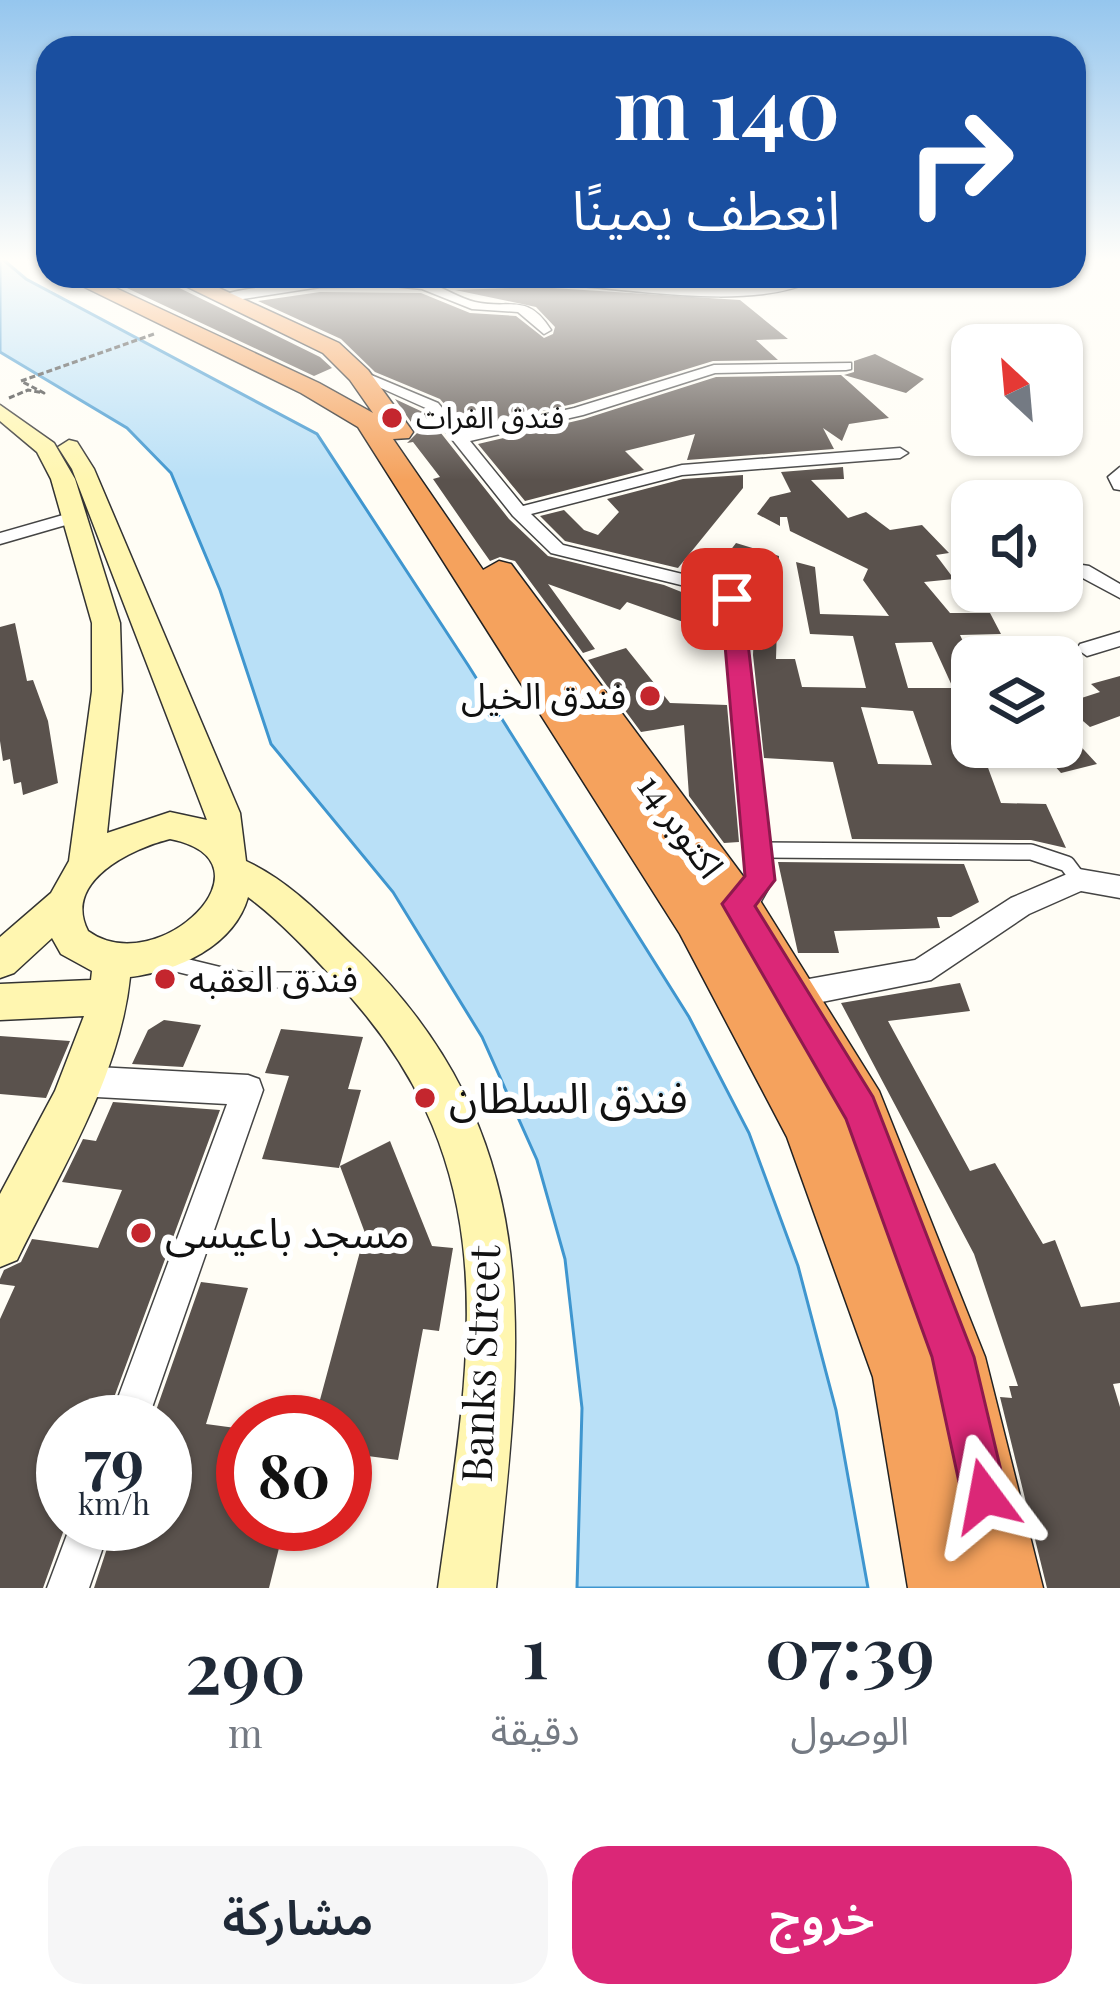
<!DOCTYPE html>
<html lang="ar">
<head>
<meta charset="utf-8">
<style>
  body { margin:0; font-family:"Playfair Display","Noto Sans Arabic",serif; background:#f6f6f7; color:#1f2937; direction:rtl; height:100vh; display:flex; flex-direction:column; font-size:45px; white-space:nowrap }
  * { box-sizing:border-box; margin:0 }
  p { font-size:39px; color:#747a83 }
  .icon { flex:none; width:66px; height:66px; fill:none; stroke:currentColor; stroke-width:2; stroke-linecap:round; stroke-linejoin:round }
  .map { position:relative; height:1588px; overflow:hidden; direction:ltr }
  .drawer { display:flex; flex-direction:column; background:#fff; flex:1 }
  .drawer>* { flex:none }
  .hud { position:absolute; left:36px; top:36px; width:1050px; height:252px; border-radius:36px; box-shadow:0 3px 9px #0004; direction:rtl; background:#1a4fa0; color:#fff; overflow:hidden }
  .needle { width:78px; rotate:334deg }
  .fabs { position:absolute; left:951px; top:324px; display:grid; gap:24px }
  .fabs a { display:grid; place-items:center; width:132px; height:132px; border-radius:24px; background:#fff; box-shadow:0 3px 9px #0004; font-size:60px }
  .speed { position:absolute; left:36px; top:1395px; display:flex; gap:24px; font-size:60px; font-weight:700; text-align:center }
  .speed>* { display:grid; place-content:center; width:156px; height:156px; border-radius:50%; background:#fff; box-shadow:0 3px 9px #0004; line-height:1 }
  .speed small { font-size:30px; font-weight:400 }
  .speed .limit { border:18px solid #d22; background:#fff; color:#111 }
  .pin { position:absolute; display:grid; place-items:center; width:102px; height:102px; color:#fff; margin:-51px; border-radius:24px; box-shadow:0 6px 18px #0006 }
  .me { position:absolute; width:132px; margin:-66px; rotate:347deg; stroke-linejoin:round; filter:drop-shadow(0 0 9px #0008) }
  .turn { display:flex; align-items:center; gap:42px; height:252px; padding:0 48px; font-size:54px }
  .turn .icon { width:156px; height:156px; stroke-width:2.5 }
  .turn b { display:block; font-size:84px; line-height:102px }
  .eta { display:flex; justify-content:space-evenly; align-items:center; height:204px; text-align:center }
  .eta b { font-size:72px; font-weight:600; line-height:84px }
  .primary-button { display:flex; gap:24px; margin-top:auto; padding:24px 48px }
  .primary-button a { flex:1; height:138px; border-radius:36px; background:#db2777; color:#fff; font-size:48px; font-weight:600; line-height:138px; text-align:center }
  .primary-button a+a { background:#f6f6f7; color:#1f2937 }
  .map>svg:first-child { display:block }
</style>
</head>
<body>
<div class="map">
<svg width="1120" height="1588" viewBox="0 0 1120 1588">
  <rect width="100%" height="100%" fill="#fffdf5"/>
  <path fill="#b9e0f7" stroke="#3f96cf" stroke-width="3" d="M0,257l26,22 291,155 151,231 221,352 60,116 49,133 38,144 32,178h-291l5,-180 -17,-149 -28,-99 -55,-123 -89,-145 -122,-148 -51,-154 -49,-117 -44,-45 -127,-76z"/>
  <path fill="#5a524d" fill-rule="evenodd" d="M131,276l30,3 159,78 12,11 -18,8 -202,-95z
    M537,287l203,13 48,39 -32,1 22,20 -65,1 -140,43 -108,24 -25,-29 -65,-27 -34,-33 -83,-38 62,-9 101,1 49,20 46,3 28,22 9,-4 2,-7 -19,-20 -81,-17z
    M875,354l49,25 -18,14 -62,-18 10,-3v-11z
    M841,375l48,43 -40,6 -7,17 -19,-13 11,21 -147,11 8,-26 -70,17 19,19 -119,31 -47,-57 106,-25 132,-42z
    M395,399l30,14 84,106 39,37 116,29 55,22 -16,22 -76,-27 -7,8 -72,-26 47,65 -12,4 -68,-92 -15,-4 -10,4 -12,-17 -45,-65 7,-2 -27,-35 -6,1 11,-11z
    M843,467l1,12 -33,1 37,38 18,-6 24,18 32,-5 27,28 -13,2 18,24 -30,3 26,31h40l11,21 -41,1 12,25v105h15l14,38 45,1 20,44 -35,-8 -179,-1 -19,-77 -69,-4 -11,-103 4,-100 -10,13 -24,-8 13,-17 43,13 -3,103h19l7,28 64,1 -13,-52 -43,-2 -14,-72 19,5 5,47 69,2 -26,-36 5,-11 -78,-38 -3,-14h-7v9l-23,-12 13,-17 21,-5 -10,-20zM932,642l21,46h-45l-13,-45zM861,707l52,4 19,54 -54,-1z
    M743,475v13l-65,80 -113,-27 -25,-25 24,-6 20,20 14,5 21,-23 -12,-13 76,-20z
    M15,623l12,58 6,-1 15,41 10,62 -35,12 -2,-13 -7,2 -4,-25 -7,2 -3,-20v-114z
    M626,648l44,55 57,2 12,137 -15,1 -35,-47 -5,-71 -43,7 -53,-72z
    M1120,676v40l-30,11 -27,-23 37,-12 -9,-8z
    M1073,738l24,26 -36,9 -23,-26h24v-6z
    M778,862l186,2 15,38 -28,15h-14l3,11 -106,3 5,22h-41z
    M960,983l10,28 -82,10 82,150 25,-8 48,81 12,-4 26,67 39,-5v81l-7,1 7,23v181h-73l-47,-191 12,1 -3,-12h9l-44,-132 -133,-251z
    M164,1020l37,5 -18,42 -51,-3 16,-34z
    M281,1029l82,8 -15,52 13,1 -22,78 -77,-9 27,-83 -24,-3z
    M0,1036l70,5 -24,57 -46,-4z
    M113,1102l107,8 -115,312h-42l3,102 -23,64h-43v-269l15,-33 -15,-2v-5l4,-9 17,-8 11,-23 66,9 24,-58 -60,-8 21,-43 13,2z
    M390,1141l42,105 21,2 -14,83 -16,-2 -25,131 -53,-7v-31h-31l51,-189 -25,-67z
    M201,1282l47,6 -42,136 37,5v95h42l-16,64h-175l21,-64h50v-102h-13z"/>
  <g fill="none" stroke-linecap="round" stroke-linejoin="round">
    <g stroke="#444" stroke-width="18">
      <path id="lane" d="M758,850l273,2 36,12 12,16
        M164,961l78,19h109"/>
    </g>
    <g stroke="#444" stroke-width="3">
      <path id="street" d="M464,276h85l161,12 83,-8 -4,-4h16l7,5c-58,29 -176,9 -242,4 -44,-4 -87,-4 -131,2 12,5 23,12 36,15 35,8 52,-10 76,28l-7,4 -26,-22 -46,-3 -50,-20 -28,-3 -74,1 -97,15 -6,-4c13,-7 30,-9 46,-11 68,-12 134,-1 201,-11z
        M851,363v6l-5,1 -131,3 -132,42 -113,26 53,65 159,-41 218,-17 8,5 -8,5 -218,17 -151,39 32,31 140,34 39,20 31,281 -13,23 -33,17 -9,-3 -4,-8c7,-14 24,-16 33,-30l-24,-277 -34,-15 -138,-34 -38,-37 -85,-107 -76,-34 12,-3 74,31 25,30 111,-25 140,-43z
        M1120,467v23l-6,-1 -6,-12z
        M77,511l6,1v8l-83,24v-11z
        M960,548l12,5v13l-19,-8v-8z
        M1062,562l27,4 31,18v14l-43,-23 -15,-1z
        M1120,632v14l-33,10 -10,-7 3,-5z
        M1079,869l41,7v22l-39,-7 -52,23 -98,66 -139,28 -10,-4 -4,-9 4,-9 10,-4 123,-22 96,-62z
        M78,1066l170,9 11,4 4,11 -116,332h-38l118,-318 -149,-8 -11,-5 -4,-10 4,-10z
        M71,1524h40l-22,64h-42z"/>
    </g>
    <g stroke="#333" stroke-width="3">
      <path id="secondary" d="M0,405l54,38 21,36 45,144 2,68 -15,142 63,-21 37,8 -135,-351 -14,-22 11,-7 8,2 17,27 146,344 6,48c45,21 79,58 114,92 192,189 162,390 136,635h-58c32,-233 75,-422 -104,-609 -27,-29 -54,-58 -86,-82 -14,49 -70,74 -118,80 -10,99 -69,193 -113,283l-17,7v-73l55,-103 29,-75 -84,4v-36l91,-4 1,-9 -31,-17 -9,-16 -38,35 -14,5v-41l51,-44 18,-32 23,-170v-68l-41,-144 -14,-27 -37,-31zM170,839c112,22 -12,143 -82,92 -26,-50 45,-83 82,-92z"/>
    </g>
    <g stroke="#222" stroke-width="3">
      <path id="highway" d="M62,276h28l229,107 54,30 -23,-33 -27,-27 -158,-77h28l146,67 29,27 45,62 -4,6 -16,1 90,131 16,-9 12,3 243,327 125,200 106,266 58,231h-135l-35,-211 -86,-240 -107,-203 -322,-507 -57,-34z"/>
    </g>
    <path stroke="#333" stroke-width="3" stroke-dasharray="6 3" stroke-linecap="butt" d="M21,381l133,-47
      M9,398l19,-8 16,3 -23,-12"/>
    <use href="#lane" stroke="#fff" stroke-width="15"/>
    <use href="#street" fill="#fff" fill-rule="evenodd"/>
    <use href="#secondary" fill="#fff6b0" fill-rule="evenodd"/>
    <use href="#highway" fill="#f5a25d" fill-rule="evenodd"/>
  </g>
  <linearGradient id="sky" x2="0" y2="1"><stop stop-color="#95c6ee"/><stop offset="0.54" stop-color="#fffefa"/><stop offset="1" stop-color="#fffefa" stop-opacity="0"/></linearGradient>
  <rect width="1120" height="480" fill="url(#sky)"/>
  <path fill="#db2777" stroke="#8e194d" stroke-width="3" d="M732,592l11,7 32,281 -20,26 118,191 101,260 33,139 -6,16 -16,6 -17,-6 -6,-16 -30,-139 -86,-238 -124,-215 23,-28 -24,-277z"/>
  <g fill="#c4262e" stroke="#fff" stroke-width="4.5">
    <circle cx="392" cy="418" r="12"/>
    <circle cx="650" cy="696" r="12"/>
    <circle cx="165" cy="979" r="12"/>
    <circle cx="425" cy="1098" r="12"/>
    <circle cx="141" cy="1233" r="12"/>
  </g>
  <g text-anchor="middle" stroke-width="12" stroke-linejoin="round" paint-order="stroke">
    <g font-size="30" fill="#111" stroke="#fff" text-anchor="start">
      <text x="416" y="428">فندق الفرات</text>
    </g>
    <g font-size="36" fill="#111" stroke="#fff" text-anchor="end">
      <text x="626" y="709">فندق الخيل</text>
      <text x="189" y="992" text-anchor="start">فندق العقبه</text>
    </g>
    <g font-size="36" fill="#111" stroke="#fff">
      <text transform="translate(681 826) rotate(54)" y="13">14 اكتوبر</text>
    </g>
    <g font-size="42" fill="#111" stroke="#fff" text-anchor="start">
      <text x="449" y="1113">فندق السلطان</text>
      <text x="165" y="1248">مسجد باعيسى</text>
    </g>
    <g font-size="42" fill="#111" stroke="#fff">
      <text transform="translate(481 1364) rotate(-88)" y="15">Banks Street</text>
    </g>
  </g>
</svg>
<div class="fabs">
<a><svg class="needle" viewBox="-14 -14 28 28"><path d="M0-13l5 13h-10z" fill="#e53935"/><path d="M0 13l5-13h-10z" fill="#747a83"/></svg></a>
<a><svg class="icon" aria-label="sound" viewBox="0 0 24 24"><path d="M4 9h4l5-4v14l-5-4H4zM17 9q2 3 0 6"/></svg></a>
<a><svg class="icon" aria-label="layers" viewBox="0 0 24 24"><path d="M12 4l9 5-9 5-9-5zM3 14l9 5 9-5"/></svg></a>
</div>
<div class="speed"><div>79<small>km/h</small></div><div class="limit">80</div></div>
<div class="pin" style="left:732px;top:599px;background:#d93025"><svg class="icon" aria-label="arrive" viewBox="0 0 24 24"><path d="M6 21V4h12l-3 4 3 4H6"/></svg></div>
<svg class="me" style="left:985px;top:1496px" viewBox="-20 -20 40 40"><path d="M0-17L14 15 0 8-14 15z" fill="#db2777" stroke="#fff" stroke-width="4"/></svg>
<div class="hud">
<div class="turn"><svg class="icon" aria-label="right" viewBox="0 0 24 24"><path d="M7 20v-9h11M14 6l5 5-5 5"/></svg><div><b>140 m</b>انعطف يمينًا</div></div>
</div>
</div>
<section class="drawer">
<div class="eta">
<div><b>07:39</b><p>الوصول</p></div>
<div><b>1</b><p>دقيقة</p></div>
<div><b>290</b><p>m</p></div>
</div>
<div class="primary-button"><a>خروج</a><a>مشاركة</a></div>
</section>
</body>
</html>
